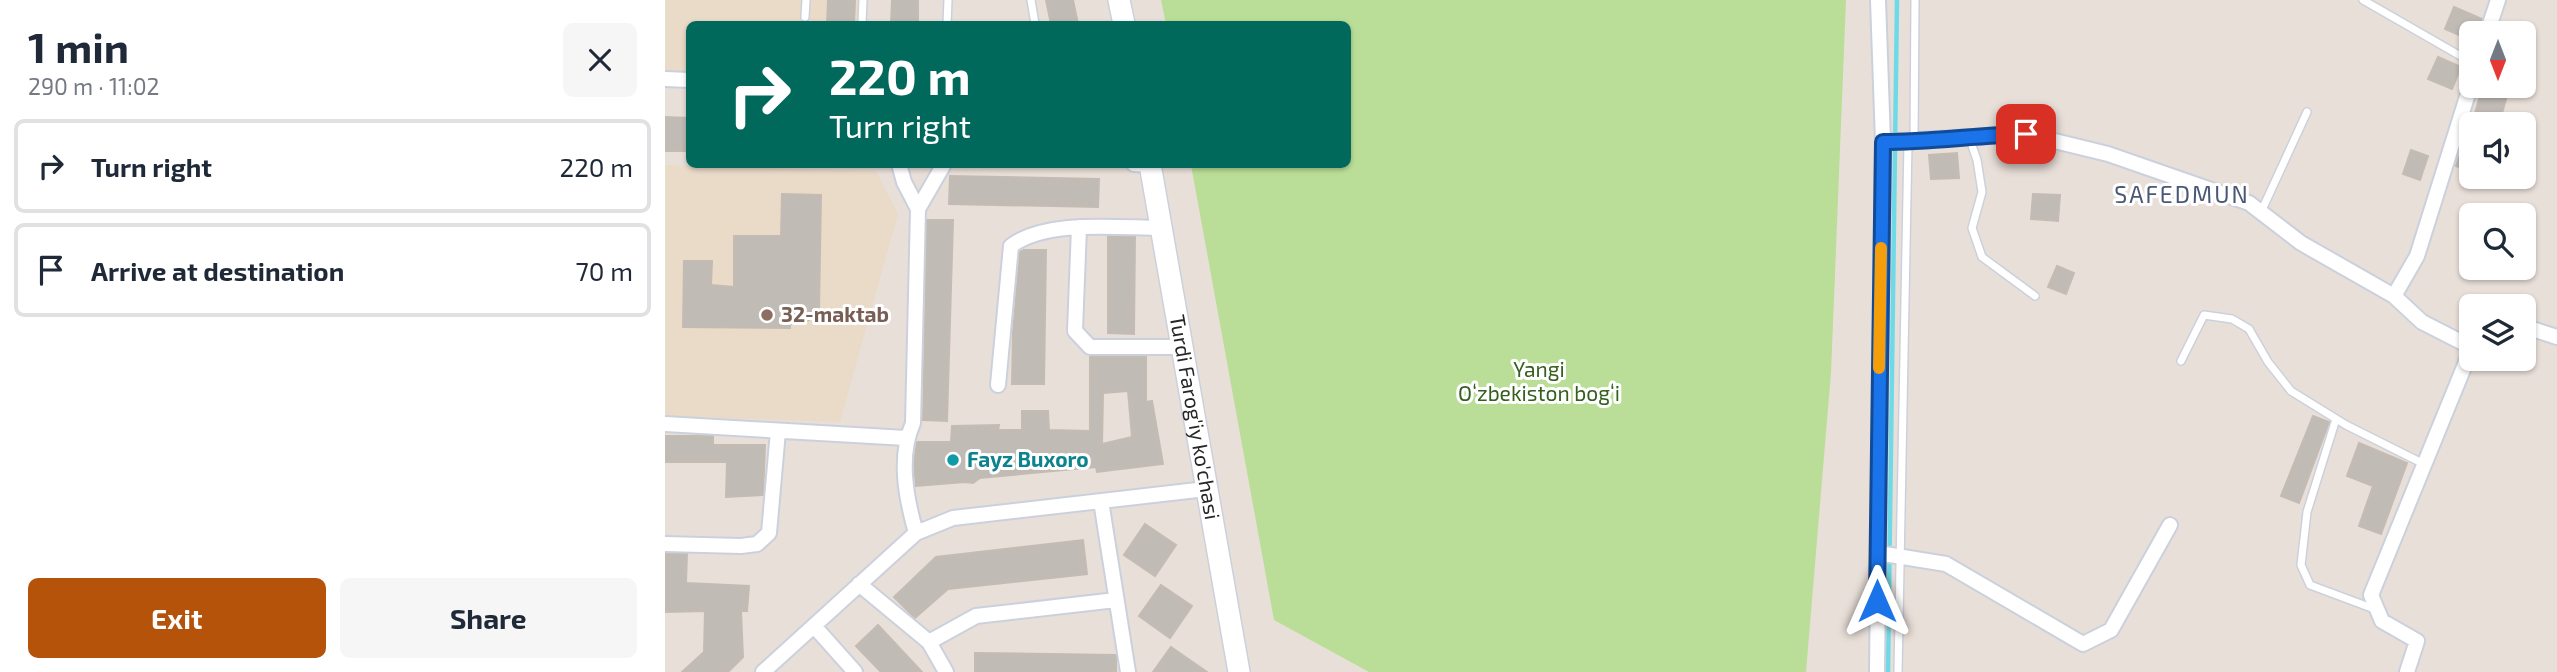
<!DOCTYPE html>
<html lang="en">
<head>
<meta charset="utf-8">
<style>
  body { margin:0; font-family:"Exo 2",sans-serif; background:#f6f6f7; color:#1f2937; height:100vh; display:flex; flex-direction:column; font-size:26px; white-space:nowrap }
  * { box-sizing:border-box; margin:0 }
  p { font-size:23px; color:#747a83 }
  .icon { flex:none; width:38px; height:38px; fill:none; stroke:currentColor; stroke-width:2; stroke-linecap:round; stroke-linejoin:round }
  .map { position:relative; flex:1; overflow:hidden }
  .details { display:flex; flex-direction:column; background:#fff; width:665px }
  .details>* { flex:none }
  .banner { position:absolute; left:21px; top:21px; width:665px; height:147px; border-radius:10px; box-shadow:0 2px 5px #0004; background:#00695c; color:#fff; overflow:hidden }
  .needle { width:46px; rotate:180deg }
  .tools { position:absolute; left:1794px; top:21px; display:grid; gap:14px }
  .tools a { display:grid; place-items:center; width:77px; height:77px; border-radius:10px; background:#fff; box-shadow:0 2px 5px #0004; font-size:35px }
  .pin { position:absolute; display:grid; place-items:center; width:60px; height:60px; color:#fff; margin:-30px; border-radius:14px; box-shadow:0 4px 10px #0006 }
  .me { position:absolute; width:77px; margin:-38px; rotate:0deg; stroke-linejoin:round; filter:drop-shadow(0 0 5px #0008) }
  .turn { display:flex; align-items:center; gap:24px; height:147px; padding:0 28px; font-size:32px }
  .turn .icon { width:91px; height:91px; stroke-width:2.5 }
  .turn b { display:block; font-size:49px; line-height:60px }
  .round { display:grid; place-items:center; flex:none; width:74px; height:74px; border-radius:10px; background:#f6f6f7 }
  .headline { display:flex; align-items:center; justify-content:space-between; height:119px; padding:0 28px }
  h1 { font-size:42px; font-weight:700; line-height:52px }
  .action { display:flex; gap:14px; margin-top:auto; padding:14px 28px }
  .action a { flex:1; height:80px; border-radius:10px; background:#b45309; color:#fff; font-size:28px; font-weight:700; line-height:80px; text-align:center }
  .action a+a { background:#f6f6f7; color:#1f2937 }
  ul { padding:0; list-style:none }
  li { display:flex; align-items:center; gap:21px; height:94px; margin:0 14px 10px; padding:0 14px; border:4px solid #e0e1e3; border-radius:10px }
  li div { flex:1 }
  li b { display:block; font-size:26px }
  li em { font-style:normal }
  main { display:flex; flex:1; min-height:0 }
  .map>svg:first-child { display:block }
</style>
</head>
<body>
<main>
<section class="details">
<div class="headline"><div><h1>1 min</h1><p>290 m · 11:02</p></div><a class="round"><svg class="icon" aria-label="close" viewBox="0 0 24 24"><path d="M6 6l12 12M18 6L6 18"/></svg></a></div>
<ul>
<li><svg class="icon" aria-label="right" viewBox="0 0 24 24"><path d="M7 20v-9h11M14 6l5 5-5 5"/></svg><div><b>Turn right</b></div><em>220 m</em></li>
<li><svg class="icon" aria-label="arrive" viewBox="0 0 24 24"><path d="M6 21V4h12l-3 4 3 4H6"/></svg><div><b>Arrive at destination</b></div><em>70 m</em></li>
</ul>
<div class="action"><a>Exit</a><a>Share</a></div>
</section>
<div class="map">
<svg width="1892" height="672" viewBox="0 0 1892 672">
  <rect width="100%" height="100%" fill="#e9dfd9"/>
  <path fill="#eadac8" d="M0,0h196v24h-172v53l-24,-1z
    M0,165l211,6 22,43 -58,208 -175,-6z"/>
  <path fill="#bade97" d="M496,0h685l-15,373 -25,299h-437l-95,-52 -83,-455 156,-1v-140h-181z"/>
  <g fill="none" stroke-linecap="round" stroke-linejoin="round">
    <path stroke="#6fdae7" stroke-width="4.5" d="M1223,672l9,-672"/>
  </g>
  <path fill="#c1bbb5" stroke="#c4bbb3" stroke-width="2" fill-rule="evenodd" d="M163,0h27l-1,24h-27z
    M227,0h26v24h-27z
    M381,0h27l5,24h-27z
    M1789,7l28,12 -5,14h-6v7l-26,-11z
    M1773,57l23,10 -9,22 -24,-10z
    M1816,92l25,7 -7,25 -25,-7z
    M0,117l24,1v33h-24z
    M1804,128l2,36 -2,6 -13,-4z
    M1746,150l17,6 -8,24 -17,-6z
    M1292,153l2,25 -28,1 -2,-24z
    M285,176l149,3 -1,28 -149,-3z
    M117,194l39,1 -2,116 -15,13h-14v4l-107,-1 1,-66h28l-1,24 23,2v-51h47z
    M1368,194l27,1 -2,26 -27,-2z
    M262,220h26l-6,201 -24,-1z
    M443,236l27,1 -1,97 -26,-1z
    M359,250h22l-2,134h-32l1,-51 7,-81z
    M1392,266l17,7 -8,21 -18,-7z
    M425,357h56v45l6,-1 11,63 -66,8 -1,-5 -116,11 -7,5 -8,-1 -49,4 -2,-22 3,-22h34l1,-16 47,-1 -1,5h24v-19h26l1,19 41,1zM463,391l4,46 -30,7 1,-51z
    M1648,416l16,6 -30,81 -18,-7z
    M0,436h48v9h52l-2,50 -37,2 1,-35h-62z
    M1694,443l48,20 -26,71 -22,-8 14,-40 -26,-10z
    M480,524l31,21 -21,31 -31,-21z
    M418,540l4,34 -139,15 -33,29 -21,-21 42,-40z
    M0,554h22l-1,29 63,3 -2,25h-6l2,46 -15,15h-46l22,-20 1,-41 -40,1z
    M496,585l31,21 -22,32 -31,-22z
    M213,625l44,47h-41l-25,-26z
    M506,647l36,25h-54z
    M310,653l141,2v17h-141z"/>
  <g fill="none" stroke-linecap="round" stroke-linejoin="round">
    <g stroke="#cbd1dc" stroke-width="10">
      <path id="service" d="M366,0l4,24
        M1698,0l108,62
        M140,17l1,-17
        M197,24l1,-24
        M282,24l1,-24
        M1304,137l8,23 5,32 -10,36 10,29 53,39
        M1249,142l1,-142
        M1596,212l46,-100
        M1516,361l23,-46 28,4 17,10 19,33 23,29 55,34 78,39
        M1671,419l-29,93 -6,53 9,20 67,25
        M1233,672l10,-530"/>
    </g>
    <g stroke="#cbd1dc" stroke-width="18">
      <path id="minor" d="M1822,33l11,-33
        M0,79l24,1
        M1218,142l143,-8 82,20 141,49 52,40 93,53 23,-40 54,-172
        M234,164l5,18 14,27 -5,214c-15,34 -7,75 3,110
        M469,164l16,1
        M253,209l26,-45
        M414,227l-4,104 15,16h92
        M1729,296l28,26 49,25
        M1858,326l34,11
        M333,385l13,-139c36,-27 107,-18 151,-18
        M0,424l241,14
        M436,501l27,171
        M0,544l76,2 16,-2 12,-11 9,-102
        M1213,553l68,11 137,80 28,-14 59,-105
        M194,584l70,58 17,30
        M149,626l41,46
        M264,642l47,-26 140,-16
        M98,672l153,-139 37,-15 253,-29
        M1212,672l6,-530 -5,-142
        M1742,672l10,-31 -35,-20 -11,-26 100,-245"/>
    </g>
    <g stroke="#cbd1dc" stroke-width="24">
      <g id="secondary">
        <path d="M454,0l5,24"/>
        <path id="s1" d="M485,164l89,508"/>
      </g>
    </g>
    <use href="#service" stroke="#fff" stroke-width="7"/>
    <use href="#minor" stroke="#fff" stroke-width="14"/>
    <use href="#secondary" stroke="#fff" stroke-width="21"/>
  </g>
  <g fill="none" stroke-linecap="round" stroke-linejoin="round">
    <g stroke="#114b97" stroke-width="18">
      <path id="route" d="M1212,601l6,-459c48,0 95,-7 143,-8"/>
    </g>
    <use href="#route" stroke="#1a73e8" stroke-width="12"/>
    <path stroke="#f59e0b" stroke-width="12" d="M1214,368l2,-120"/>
  </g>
  <circle fill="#8d6e63" stroke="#fff" stroke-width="2.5" cx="102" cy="315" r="7"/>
  <circle fill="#0f9aa8" stroke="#fff" stroke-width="2.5" cx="288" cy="460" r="7"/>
  <g text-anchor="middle" stroke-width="6" stroke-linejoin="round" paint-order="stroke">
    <g font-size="21" font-weight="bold" fill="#785e54" stroke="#fff" text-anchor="start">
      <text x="116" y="322">32-maktab</text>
    </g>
    <g font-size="21" fill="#345f1c" stroke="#fff">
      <text x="874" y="377">Yangi<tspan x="874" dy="24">Oʻzbekiston bogʻi</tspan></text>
    </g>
    <g font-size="21" fill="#272727" stroke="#fff">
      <text dy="7" stroke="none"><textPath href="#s1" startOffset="257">Turdi Farog'iy ko'chasi</textPath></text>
    </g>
    <g font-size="21" font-weight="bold" fill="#0d838f" stroke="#fff" text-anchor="start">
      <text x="302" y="467">Fayz Buxoro</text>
    </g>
    <g font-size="23" letter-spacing="2" fill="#4a5875" stroke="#fff">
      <text x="1517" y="203">SAFEDMUN</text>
    </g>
  </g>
</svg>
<div class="tools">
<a><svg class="needle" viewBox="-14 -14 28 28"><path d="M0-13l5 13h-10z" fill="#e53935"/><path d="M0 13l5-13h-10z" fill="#747a83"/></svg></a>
<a><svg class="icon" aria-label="sound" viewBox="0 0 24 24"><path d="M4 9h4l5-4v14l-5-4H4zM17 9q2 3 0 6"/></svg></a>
<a><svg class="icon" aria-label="search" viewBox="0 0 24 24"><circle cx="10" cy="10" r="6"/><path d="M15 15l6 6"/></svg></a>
<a><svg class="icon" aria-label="layers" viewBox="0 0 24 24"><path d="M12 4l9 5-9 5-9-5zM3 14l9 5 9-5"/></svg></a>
</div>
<div class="pin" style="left:1361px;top:134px;background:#d93025"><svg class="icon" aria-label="arrive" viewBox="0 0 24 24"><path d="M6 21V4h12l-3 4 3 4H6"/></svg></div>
<svg class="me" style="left:1212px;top:601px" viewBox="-20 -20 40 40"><path d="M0-17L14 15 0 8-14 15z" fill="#1a73e8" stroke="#fff" stroke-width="4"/></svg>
<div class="banner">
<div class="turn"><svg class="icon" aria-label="right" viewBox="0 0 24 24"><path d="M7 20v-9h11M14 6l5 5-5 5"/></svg><div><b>220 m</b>Turn right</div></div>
</div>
</div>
</main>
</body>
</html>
